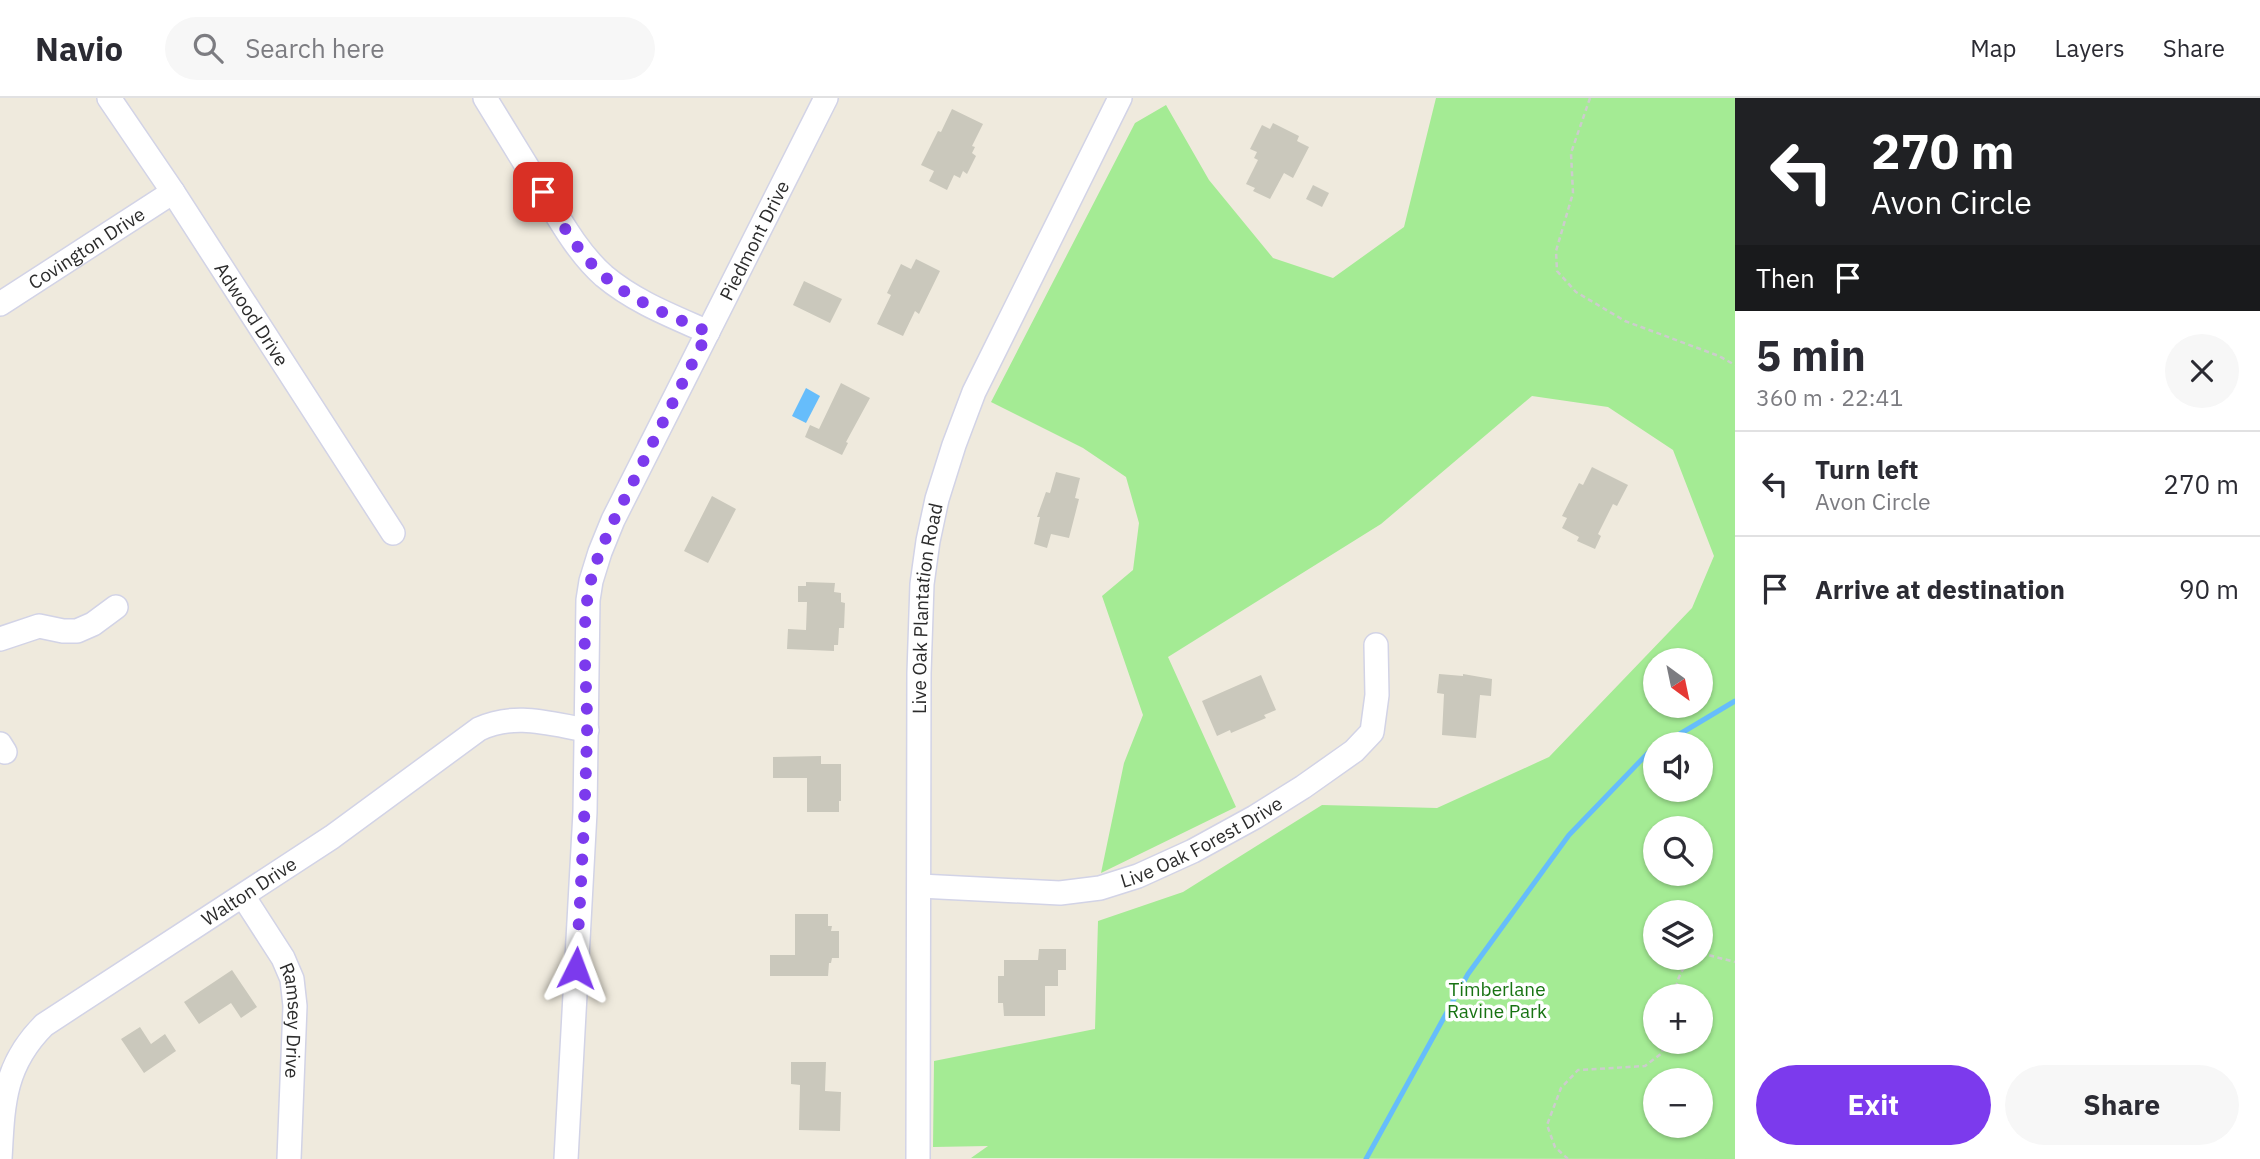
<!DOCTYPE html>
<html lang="en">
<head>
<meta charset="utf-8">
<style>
  body { margin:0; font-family:"IBM Plex Sans",sans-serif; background:#f7f7f7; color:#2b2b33; height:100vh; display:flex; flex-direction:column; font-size:26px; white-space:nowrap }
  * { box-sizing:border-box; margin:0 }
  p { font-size:23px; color:#7c7c81 }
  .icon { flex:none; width:38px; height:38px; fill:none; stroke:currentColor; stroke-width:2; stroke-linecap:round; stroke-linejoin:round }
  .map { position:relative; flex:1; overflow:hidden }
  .panel { display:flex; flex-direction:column; background:#fff; width:525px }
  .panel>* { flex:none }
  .hud { background:#202124; color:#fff; overflow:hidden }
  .needle { width:46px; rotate:147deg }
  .tools { position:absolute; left:1643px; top:550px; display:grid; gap:14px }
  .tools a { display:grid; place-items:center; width:70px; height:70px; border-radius:50%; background:#fff; box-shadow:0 2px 5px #0004; font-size:35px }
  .pin { position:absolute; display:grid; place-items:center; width:60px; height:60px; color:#fff; margin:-30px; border-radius:14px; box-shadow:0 4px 10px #0006 }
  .me { position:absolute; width:77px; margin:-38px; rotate:3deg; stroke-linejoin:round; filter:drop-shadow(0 0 5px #0008) }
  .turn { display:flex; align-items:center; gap:24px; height:147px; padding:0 21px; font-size:32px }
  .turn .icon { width:91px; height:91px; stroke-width:2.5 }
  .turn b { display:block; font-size:49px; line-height:60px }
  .then { display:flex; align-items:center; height:66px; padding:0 21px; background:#0003; gap:14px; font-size:26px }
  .round { display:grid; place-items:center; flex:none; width:74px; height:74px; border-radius:37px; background:#f7f7f7 }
  .head { display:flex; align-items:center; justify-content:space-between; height:119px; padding:0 21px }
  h1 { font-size:42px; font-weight:700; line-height:52px }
  .button { display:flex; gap:14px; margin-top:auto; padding:14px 21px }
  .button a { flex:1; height:80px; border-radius:42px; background:#7c3aed; color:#fff; font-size:28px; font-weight:700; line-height:80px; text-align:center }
  .button a+a { background:#f7f7f7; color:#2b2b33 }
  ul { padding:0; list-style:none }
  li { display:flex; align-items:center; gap:21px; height:105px; padding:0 21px; border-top:2px solid #e1e1e2 }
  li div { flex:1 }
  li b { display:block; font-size:26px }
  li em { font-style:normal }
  header { display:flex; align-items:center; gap:42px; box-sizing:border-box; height:98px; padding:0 35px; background:#fff; border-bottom:2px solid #e1e1e2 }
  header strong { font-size:33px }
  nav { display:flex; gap:38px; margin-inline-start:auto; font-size:24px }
  .search { width:490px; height:63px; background:#f7f7f7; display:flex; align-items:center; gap:18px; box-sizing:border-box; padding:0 24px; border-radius:38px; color:#7c7c81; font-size:26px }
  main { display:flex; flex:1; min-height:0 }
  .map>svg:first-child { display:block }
</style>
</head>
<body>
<header>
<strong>Navio</strong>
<div class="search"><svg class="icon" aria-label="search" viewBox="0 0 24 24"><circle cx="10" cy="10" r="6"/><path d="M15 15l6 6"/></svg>Search here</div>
<nav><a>Map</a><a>Layers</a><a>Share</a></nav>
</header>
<main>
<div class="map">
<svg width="1735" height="1061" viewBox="0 0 1735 1061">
  <rect width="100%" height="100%" fill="#efeadd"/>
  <path fill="#a4eb94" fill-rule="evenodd" d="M1436,0h299v1061l-764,-1 17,-12 -55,1 1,-86 161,-32 3,-108 85,-29 139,-87 115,3 112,-51 143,-149 22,-52 -41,-106 -65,-43 -76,-11 -151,128 -213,133 68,150 -135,66 23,-110 19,-48 -41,-119 31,-26 6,-47 -13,-46 -43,-29 -92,-46 144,-279 31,-18 43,75 64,78 60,20 71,-51zM1656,562h45v45h-45zM1656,646h45v45h-45zM1656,730h45v45h-45zM1656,814h45v45h-45zM1656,898h45v45h-45zM1656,982h45v45h-45z"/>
  <path fill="#66bdfb" d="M806,290l14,8 -14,27 -14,-7z"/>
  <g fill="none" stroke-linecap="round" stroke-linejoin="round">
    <path stroke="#66bdfb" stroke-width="5" d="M1663,646l72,-43
      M1366,1061l102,-185 101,-139 79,-82 8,-5"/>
  </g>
  <path fill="#cac8bc" d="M952,11l31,15 -11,22 3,1 -3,6 4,3 -9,18 -4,-3 -3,7 -6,-3 -7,15 -18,-9 5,-10 -13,-6 17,-34 3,1z
    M1273,25l26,13 -2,5 12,6 -16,31 -9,-5 -14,26 -17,-8 2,-3 -9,-4 12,-24 -4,-2 3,-6 -7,-3 12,-24 8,4z
    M1313,87l16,8 -7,14 -16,-8z
    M916,161l24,12 -21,43 -4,-3 -12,25 -26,-12 14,-29 -4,-2 14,-29 10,5z
    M804,183l38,18 -12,24 -37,-18z
    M841,285l29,15 -24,44 2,1 -6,12 -37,-18 5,-12 9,4z
    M1592,369l36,18 -11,21 -4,-2 -15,30 3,2 -6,13 -18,-8 2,-4 -17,-9 5,-10 -5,-2 17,-33 4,2z
    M1056,374l24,6 -5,20 4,1 -10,39 -18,-4 -4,14 -13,-4 6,-27h-3l9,-25 4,1z
    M712,398l24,13 -28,54 -24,-12z
    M806,484l29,1 -1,9 7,1v9l4,1 -1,25h-5l-1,17h-4v6l-47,-2 1,-20 18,1 1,-28h-9v-16h8z
    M1439,576l24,2v-2l29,5 -1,17 -11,-1 -4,43 -34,-3 2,-41 -7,-1z
    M1261,577l15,35 -12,5 2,3 -35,15 -1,-3 -13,6 -15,-35z
    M821,658v8h20v37h-2v11h-32v-34h-34v-21z
    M795,816h33v12h4l-1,5h8v27h-7l-1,5h-2l-1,13h-58v-21h25z
    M1039,851h27v21h-8v16h-13v30h-41l-1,-13h-5v-27h6v-16h34z
    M232,872l25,37 -16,11 -10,-15 -32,21 -15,-22z
    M140,929l11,17 14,-10 11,17 -32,22 -23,-34z
    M791,964h35l-1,29 16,1 -1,39 -41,-1 1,-45 -9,-1z"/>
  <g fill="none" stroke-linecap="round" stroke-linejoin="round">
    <g stroke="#d2d3e6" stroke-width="26">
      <g id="minor">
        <path id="s1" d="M109,0l64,94 220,341"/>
        <path d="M485,0c20,32 39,64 59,96 17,28 35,60 60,82 31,26 68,40 104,56"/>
        <path id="s2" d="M0,206l173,-112"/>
        <path d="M0,541l39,-13 24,5h14l16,-7 23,-17"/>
        <path d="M0,646l5,8"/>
        <path id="s3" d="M920,788l140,7 40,-5 38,-12 55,-25 62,-34 48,-30 51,-36 18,-19 5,-37 -1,-50"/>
        <path id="s4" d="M243,798l40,62 9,21 3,27 -6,153"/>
        <path id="s5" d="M0,1061c3,-54 3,-93 44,-134l288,-188 147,-108c36,-17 71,-5 108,1"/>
        <path id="s6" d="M566,1061l19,-347 3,-212 3,-19 9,-29 13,-32 213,-422"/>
        <path id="s7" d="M918,1061l1,-486 3,-89 6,-43 9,-42 17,-54 20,-53 146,-294"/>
      </g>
    </g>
    <path stroke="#ccc" stroke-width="2.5" stroke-dasharray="5 3.5" stroke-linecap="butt" d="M1590,0l-19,55 2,40 -17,58 1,20 19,21 49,29 94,35 16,9
      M1701,859l7,-2 27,7
      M1674,898c4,-18 7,-33 26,-39
      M1568,1061l-13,-12 -8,-22 14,-37 17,-18 67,-4 17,-13 2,-12"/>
    <use href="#minor" stroke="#fff" stroke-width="23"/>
  </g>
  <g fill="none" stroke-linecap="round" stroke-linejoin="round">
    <path stroke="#7c3aed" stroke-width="12" stroke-dasharray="0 21.6" d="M543,94c17,29 35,61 60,83 30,27 69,41 105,57l-94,188c-9,20 -18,39 -23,60 -12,48 -3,105 -4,154 -2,78 -6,156 -11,234"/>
  </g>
  <g text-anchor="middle" stroke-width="7" stroke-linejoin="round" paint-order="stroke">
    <g font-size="19" fill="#2c2c2c" stroke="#fff">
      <text dy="7" stroke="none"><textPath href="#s6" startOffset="957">Piedmont Drive</textPath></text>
      <text dy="7" stroke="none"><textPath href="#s2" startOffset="103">Covington Drive</textPath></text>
      <text dy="7" stroke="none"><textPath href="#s1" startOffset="259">Adwood Drive</textPath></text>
      <text dy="7" stroke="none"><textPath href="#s7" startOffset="551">Live Oak Plantation Road</textPath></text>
      <text dy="7" stroke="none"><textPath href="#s3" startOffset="292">Live Oak Forest Drive</textPath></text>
      <text dy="7" stroke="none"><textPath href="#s5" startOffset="390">Walton Drive</textPath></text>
      <text dy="7" stroke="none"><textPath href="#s4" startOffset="138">Ramsey Drive</textPath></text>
    </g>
    <g font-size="19" fill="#187313" stroke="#fff">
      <text x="1497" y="898">Timberlane<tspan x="1497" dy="22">Ravine Park</tspan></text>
    </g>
  </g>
</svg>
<div class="tools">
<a><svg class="needle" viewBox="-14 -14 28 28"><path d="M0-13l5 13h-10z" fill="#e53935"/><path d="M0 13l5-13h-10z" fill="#7c7c81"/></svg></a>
<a><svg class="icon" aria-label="sound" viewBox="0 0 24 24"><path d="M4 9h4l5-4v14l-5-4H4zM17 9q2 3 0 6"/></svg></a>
<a><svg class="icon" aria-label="search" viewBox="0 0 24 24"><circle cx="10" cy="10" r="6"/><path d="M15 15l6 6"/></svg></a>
<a><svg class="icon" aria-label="layers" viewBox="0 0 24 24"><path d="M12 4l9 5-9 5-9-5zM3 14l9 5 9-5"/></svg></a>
<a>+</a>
<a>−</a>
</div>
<div class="pin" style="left:543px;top:94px;background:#d93025"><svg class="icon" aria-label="arrive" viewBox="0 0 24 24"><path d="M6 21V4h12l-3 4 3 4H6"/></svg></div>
<svg class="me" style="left:576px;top:870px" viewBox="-20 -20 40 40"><path d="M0-17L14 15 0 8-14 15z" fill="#7c3aed" stroke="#fff" stroke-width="4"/></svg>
</div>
<section class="panel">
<div class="hud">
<div class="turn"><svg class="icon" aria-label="left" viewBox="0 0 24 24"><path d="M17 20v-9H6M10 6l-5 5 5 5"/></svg><div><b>270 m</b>Avon Circle</div></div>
<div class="then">Then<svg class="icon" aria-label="arrive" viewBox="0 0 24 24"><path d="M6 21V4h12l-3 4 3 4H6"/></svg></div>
</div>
<div class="head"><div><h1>5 min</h1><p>360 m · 22:41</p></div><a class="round"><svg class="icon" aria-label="close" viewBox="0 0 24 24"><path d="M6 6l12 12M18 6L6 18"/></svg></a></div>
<ul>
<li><svg class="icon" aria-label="left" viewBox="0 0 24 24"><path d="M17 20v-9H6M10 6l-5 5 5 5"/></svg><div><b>Turn left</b><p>Avon Circle</p></div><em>270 m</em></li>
<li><svg class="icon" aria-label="arrive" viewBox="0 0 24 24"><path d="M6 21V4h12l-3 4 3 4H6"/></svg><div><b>Arrive at destination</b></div><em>90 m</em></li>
</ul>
<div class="button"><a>Exit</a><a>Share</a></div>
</section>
</main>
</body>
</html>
